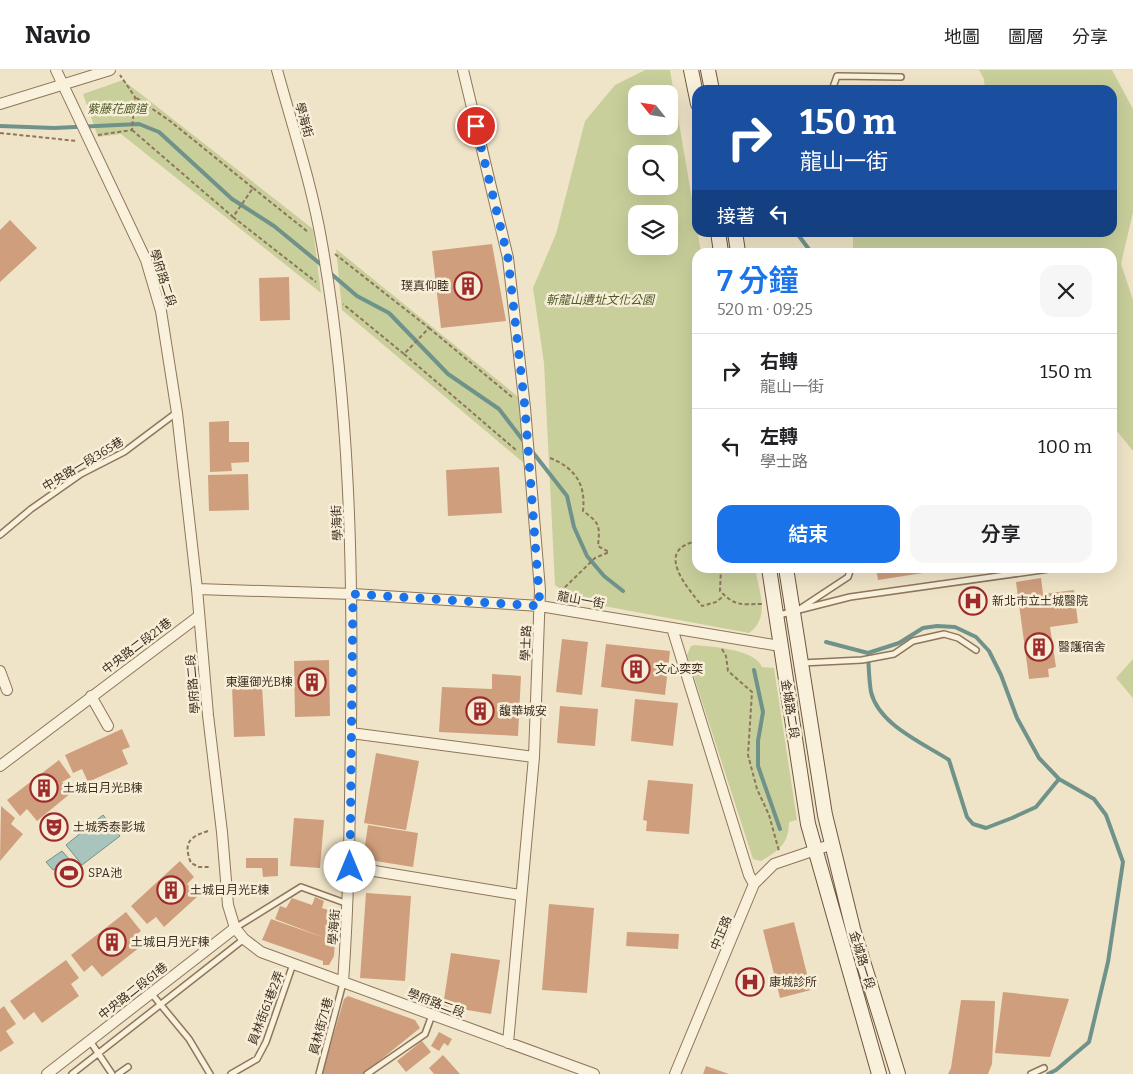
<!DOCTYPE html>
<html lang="zh-TW">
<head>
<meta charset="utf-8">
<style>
  body { margin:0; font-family:Bitter,"Noto Sans TC",serif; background:#f6f6f6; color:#202124; height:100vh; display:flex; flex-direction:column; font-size:19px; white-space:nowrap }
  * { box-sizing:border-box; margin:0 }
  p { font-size:16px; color:#757577 }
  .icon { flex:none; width:28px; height:28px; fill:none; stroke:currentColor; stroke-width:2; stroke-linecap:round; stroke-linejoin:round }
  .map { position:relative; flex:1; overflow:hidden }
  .panel { position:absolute; left:692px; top:178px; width:425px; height:325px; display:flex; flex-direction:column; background:#fff; border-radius:15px; box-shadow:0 5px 20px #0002 }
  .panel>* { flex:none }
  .guide { position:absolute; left:692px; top:15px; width:425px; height:152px; border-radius:15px; box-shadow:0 5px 20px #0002; background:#1a4fa0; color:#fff; overflow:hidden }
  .needle { width:32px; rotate:300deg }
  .fabs { position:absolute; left:628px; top:15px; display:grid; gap:10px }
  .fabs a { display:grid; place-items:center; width:50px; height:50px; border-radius:10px; background:#fff; box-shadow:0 5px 20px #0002; font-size:25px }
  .pin { position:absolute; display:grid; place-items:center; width:42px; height:42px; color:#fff; margin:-21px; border:2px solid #fff; border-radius:50%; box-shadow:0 1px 5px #0007 }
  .me { position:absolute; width:55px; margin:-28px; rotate:0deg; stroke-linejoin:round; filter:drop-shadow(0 0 4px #0008) }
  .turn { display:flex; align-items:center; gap:18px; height:105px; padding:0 25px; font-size:22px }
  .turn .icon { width:65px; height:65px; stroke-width:2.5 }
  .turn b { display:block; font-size:35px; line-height:42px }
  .then { display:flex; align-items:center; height:48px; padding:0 25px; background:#0003; gap:10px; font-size:19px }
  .round { display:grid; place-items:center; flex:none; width:52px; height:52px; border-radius:15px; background:#f6f6f6 }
  .overview { display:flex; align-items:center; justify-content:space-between; height:85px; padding:0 25px }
  h1 { font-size:30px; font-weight:600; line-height:38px; color:#1a73e8 }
  .cta { display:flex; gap:10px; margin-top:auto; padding:10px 25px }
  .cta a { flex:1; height:58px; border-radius:15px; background:#1a73e8; color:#fff; font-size:20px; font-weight:600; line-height:58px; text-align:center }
  .cta a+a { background:#f6f6f6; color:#202124 }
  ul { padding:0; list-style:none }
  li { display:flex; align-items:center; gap:15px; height:75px; padding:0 25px; border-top:1px solid #e0e0e0 }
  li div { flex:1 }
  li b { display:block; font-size:19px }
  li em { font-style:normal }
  header { display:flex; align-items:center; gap:30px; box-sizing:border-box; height:70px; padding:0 25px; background:#fff; border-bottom:1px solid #e0e0e0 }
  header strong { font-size:24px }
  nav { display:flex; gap:28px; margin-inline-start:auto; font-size:18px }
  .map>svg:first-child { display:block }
</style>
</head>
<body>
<header>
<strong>Navio</strong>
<nav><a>地圖</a><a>圖層</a><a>分享</a></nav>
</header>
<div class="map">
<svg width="1133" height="1004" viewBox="0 0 1133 1004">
  <rect width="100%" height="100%" fill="#f0e4c8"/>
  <path fill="#c9cf9b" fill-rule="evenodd" d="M645,0h25l31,182h-3v316h57c4,24 16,49 -6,65l-183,-34 -2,-7 -9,-7 -11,-222 -11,-75 23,-54 29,-113 30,-36zM636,24h33v32h-33zM636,84h33v32h-33zM636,144h33v32h-33z
    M979,0h133l21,39v103l-12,52 12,36v151l-20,-25 -1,-174h-259v-19l259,-1v-142h-127l-1,-11z
    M123,10l190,149 8,64 -200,-159 -23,3 -15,-43z
    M336,179l185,150 4,65 -183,-154z
    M695,575c18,2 60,4 67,22l12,1 23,152 -8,2c0,21 -10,29 -28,39l-8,-2 -1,-3 -65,-201 4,-9z
    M1133,589v39l-17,-20z"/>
  <path fill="#a9c4bc" stroke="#6f938a" d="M103,745l17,21 -38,29 -16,-20z
    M62,781l7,8 -16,11 -7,-8z
    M70,791l12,13 -15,11 -10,-14z"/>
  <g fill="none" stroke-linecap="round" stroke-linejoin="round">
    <path stroke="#6f938a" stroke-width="4" d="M0,56l54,2 85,-4 20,8 73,67 42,27 50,41
      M796,162l15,20
      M329,202l28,24 32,17 59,61 51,35 26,34
      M531,380l36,46 7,31 13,29 17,20 19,15
      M826,572l42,11 31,-10 24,-15 14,-2 18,1 21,10 13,14 12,24 16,43 22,40 20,21 35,20 12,16 17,47 -15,100 -19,80 -33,28 -8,4
      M868,587c1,11 1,24 3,35 8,33 52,51 78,68l18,57 6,7 13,4 26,-10 24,-11 23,-28
      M754,600l9,42 -5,29v25l22,63"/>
  </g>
  <path fill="#cf9f7d" d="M10,150l27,28 -37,34v-52z
    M492,174l14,77 -65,7 -9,-77z
    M289,207l1,43 -30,1 -1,-43z
    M229,351v21h20v20l-18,1 1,8 -22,1 -1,-50z
    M499,397l3,46 -54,3 -2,-46z
    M248,404l1,36 -40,1 -1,-36z
    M876,498h60v3l-58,9z
    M1041,508l2,16 31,-4 4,33 -28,4 6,40 -8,2 1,8 -20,2 -13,-97z
    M562,569l26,3 -6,53 -26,-3z
    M606,574l64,7 -5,44 -64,-8z
    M329,590l1,56 -35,1 -1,-56z
    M492,604l29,2 -3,60 -79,-4 3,-45 50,2z
    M262,616l3,50 -31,1 -2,-50z
    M635,629l43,4 -5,43 -42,-5z
    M560,636l38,3 -3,37 -38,-3z
    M122,659l8,18 -8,3 6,14 -40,18 -6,-13 -9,4 -8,-18z
    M376,683l43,8 -13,69 -42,-7z
    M59,690l12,17 -9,5 9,11 -34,28 -10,-12 -7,7 -13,-16z
    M648,710l45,4 -4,50 -43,-3 1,-10 -4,-1z
    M1,736l14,12 -4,6 12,10 -23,27z
    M294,748l30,2 -4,48 -30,-2z
    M368,755l50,8 -5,34 -50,-8z
    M246,788h32v18l-15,1 -1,-9h-16z
    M180,791l14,16 -7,7 11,12 -34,31 -8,-10 -9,7 -16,-18z
    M366,823l45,3 -6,85 -45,-3z
    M315,827l9,4 -2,7 13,4 -8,27 8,3 -1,14 -5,9h-6v-4l-61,-21 9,-21 54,19 -50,-19 5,-13 6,2 6,-10 20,7z
    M549,834l45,4 -7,85 -45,-3z
    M126,842l15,19 -9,7 8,9 -38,30 -10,-12 -8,7 -13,-17z
    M794,852l17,68 -31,8 -17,-68z
    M627,862l52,2 -1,15 -52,-3z
    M451,883l49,7 -9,54 -48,-8z
    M66,890l13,18 -8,6 8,12 -37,27 -8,-11 -10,8 -14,-19z
    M1003,922l66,7 -19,58 -55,-4z
    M348,926l67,24 5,8 -57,46h-41l22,-75z
    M961,930l34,1 -3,63 -4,10h-40l3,-6z
    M4,936l12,18 -10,7 8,12 -14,9v-43z
    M439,962l13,7 -4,7 -4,-3 -5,8 -8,-5z
    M422,971l9,11 -25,20 -9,-11z
    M443,985l17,19h-26l-5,-6z
    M706,996l23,8h-26z"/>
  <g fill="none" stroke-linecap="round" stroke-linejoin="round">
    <g stroke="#8d765c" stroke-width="8">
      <path id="lane" d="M832,20l5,-14 64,1
        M0,465l31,-26 50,-35 43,-22 52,-39
        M798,540l50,-33 3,-9
        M779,545l71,-18 206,-29
        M802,593l60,-3 32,-6 19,-13 31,-7 14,4 18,12
        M235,858l66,-41 47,17
        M151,923l38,46 21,35
        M90,971l22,33
        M72,1004l172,-135
        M118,1004l10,-7
        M231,1004l26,-15 9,-17 27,-78
        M319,1004l24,-91
        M367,1004l58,-40 7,-19
        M1031,1004l13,-6"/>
    </g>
    <g stroke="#8d765c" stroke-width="12">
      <path id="street" d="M56,0l90,190 15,51 16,102 20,176 11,126 14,117 6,73 7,23 9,11 17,13 333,122
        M277,0c16,58 35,115 45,174 28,160 31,323 29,484 -1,85 -2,170 -8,255
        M463,0l45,188 17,150 15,182 -6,167 -26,286
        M0,34l110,-34
        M197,519l156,5 187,12 240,40
        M672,558l77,247 5,9
        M0,601l7,19
        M91,626l17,30
        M351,663l183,24
        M0,696l199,-150
        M350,797l170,28
        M47,1004l188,-146
        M675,1004l79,-190 20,-20 59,-20"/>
    </g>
    <g stroke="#6f573f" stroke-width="16">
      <path id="secondary" d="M691,0l7,34
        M708,0l4,20
        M718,162l3,20
        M735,162l3,20
        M769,498l39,256 71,250
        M786,498l39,247 28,114 45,145"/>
    </g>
    <path stroke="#8d765c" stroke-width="2" stroke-dasharray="4 2.5" stroke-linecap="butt" d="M132,60l101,87 20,-29 -83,-67 -35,-24
      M0,63l77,8
      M98,65l34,-5 3,-33 -15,-22
      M253,118l55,44
      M233,147l83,65
      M335,184l94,74 -25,26 -61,-50
      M429,258l83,69
      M404,284l112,96
      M550,388c25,10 36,26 33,53 17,12 17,15 15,35l11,6 -14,6 -33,32
      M698,471c-45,8 -11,46 4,65l14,-4 9,-7
      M721,498l-1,23c16,16 21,13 42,13
      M722,579l4,7 2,15 24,21 -4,63 9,34 12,26 10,36
      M208,761c-19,6 -25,12 -17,32l8,4h12"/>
    <use href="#lane" stroke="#faf1dc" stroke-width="5"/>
    <use href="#street" stroke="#faf1dc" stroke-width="10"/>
    <use href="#secondary" stroke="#faf1dc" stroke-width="14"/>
  </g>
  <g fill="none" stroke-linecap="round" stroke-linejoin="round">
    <path stroke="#1a73e8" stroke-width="9" stroke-dasharray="0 16.2" d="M350,797l3,-273 187,12 -15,-198 -17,-150 -32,-132"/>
  </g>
  <defs>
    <g id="building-ring" transform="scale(1.4375)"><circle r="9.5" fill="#f7eed8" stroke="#9e2a2b" stroke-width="1.5"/><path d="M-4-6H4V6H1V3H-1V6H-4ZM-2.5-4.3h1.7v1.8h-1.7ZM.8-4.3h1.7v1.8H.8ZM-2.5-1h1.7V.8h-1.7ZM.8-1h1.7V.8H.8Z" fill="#9e2a2b"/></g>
    <g id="hospital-ring" transform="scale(1.4375)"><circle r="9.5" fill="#f7eed8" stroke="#9e2a2b" stroke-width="1.5"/><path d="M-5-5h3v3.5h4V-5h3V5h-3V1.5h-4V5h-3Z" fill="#9e2a2b"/></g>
    <g id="theatre-ring" transform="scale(1.4375)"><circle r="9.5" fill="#f7eed8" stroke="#9e2a2b" stroke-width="1.5"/><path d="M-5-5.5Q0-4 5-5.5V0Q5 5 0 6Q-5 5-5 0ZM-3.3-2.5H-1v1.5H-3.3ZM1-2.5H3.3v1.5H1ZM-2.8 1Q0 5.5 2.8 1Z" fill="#9e2a2b"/></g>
    <g id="stadium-ring" transform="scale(1.4375)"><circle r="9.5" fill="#f7eed8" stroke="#9e2a2b" stroke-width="1.5"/><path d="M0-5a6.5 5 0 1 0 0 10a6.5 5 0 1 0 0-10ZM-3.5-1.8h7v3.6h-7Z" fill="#9e2a2b"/></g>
  </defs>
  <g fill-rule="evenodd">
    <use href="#building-ring" x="468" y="216"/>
    <use href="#hospital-ring" x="973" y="531"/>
    <use href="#building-ring" x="1039" y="577"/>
    <use href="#building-ring" x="636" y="599"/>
    <use href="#building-ring" x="312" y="612"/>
    <use href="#building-ring" x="480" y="641"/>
    <use href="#building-ring" x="44" y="718"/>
    <use href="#theatre-ring" x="54" y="757"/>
    <use href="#stadium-ring" x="69" y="803"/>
    <use href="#building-ring" x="171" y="820"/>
    <use href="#building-ring" x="112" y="872"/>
    <use href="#hospital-ring" x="750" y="912"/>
  </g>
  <g text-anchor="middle" stroke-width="5" stroke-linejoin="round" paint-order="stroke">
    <g font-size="12" font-style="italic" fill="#4d5a26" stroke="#f7eed8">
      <text x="117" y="43">紫藤花廊道</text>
      <text x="600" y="234">斬龍山遺址文化公園</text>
    </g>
    <g font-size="12" fill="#3d2e20" stroke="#f7eed8">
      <text transform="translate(304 50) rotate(74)" y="4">學海街</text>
      <text transform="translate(163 208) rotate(72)" y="4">學府路二段</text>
      <text transform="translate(83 394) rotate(-31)" y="4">中央路一段365巷</text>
      <text transform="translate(337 453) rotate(-93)" y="4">學海街</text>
      <text transform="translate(581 530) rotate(10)" y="4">龍山一街</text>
      <text transform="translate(526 573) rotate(-88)" y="4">學士路</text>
      <text transform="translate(137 576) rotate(-37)" y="4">中央路二段21巷</text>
      <text transform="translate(193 614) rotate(-95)" y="4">學府路二段</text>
      <text transform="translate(790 639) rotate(81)" y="4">金城路二段</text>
      <text transform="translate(334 857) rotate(-86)" y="4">學海街</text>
      <text transform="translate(721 863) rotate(-67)" y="4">中正路</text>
      <text transform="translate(862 890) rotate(73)" y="4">金城路一段</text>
      <text transform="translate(133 921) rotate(-38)" y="4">中央路二段61巷</text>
      <text transform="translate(436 933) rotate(20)" y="4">學府路二段</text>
      <text transform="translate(266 938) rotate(-69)" y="4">員林街61巷2弄</text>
      <text transform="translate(321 956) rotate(-75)" y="4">員林街71巷</text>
    </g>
    <g font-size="12" fill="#3d2e20" stroke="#f7eed8" text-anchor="start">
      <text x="449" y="220" text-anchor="end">璞真仰睦</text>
      <text x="992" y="535">新北市立土城醫院</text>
      <text x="1058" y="581">醫護宿舍</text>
      <text x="655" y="603">文心奕奕</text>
      <text x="293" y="616" text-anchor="end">東運御光B棟</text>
      <text x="499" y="645">馥華城安</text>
      <text x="63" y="722">土城日月光B棟</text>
      <text x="73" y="761">土城秀泰影城</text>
      <text x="88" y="807">SPA池</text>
      <text x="190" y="824">土城日月光E棟</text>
      <text x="131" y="876">土城日月光F棟</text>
      <text x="769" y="916">康城診所</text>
    </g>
  </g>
</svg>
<div class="fabs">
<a><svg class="needle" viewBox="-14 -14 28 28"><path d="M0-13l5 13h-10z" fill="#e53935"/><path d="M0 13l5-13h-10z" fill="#757577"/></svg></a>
<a><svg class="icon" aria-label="search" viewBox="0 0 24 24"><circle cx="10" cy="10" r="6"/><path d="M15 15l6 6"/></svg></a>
<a><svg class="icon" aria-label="layers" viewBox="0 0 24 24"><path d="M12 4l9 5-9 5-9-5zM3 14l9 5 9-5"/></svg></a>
</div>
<div class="pin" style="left:476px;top:56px;background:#d93025"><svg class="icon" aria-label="arrive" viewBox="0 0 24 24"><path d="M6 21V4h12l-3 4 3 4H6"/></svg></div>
<svg class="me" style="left:350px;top:797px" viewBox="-20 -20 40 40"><circle r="19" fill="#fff"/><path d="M0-13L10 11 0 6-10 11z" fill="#1a73e8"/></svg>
<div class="guide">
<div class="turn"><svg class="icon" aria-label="right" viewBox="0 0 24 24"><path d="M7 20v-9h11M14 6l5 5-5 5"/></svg><div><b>150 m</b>龍山一街</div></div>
<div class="then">接著<svg class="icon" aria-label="left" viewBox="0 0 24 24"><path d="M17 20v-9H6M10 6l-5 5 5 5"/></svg></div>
</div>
<section class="panel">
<div class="overview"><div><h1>7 分鐘</h1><p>520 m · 09:25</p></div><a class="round"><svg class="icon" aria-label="close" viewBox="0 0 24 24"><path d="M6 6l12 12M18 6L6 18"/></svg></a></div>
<ul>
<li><svg class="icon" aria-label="right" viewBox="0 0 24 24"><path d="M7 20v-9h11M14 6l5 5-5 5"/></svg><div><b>右轉</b><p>龍山一街</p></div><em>150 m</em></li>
<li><svg class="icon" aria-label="left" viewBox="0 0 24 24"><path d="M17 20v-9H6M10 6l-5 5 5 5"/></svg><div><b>左轉</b><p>學士路</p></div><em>100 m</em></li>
</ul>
<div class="cta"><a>結束</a><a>分享</a></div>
</section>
</div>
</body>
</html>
